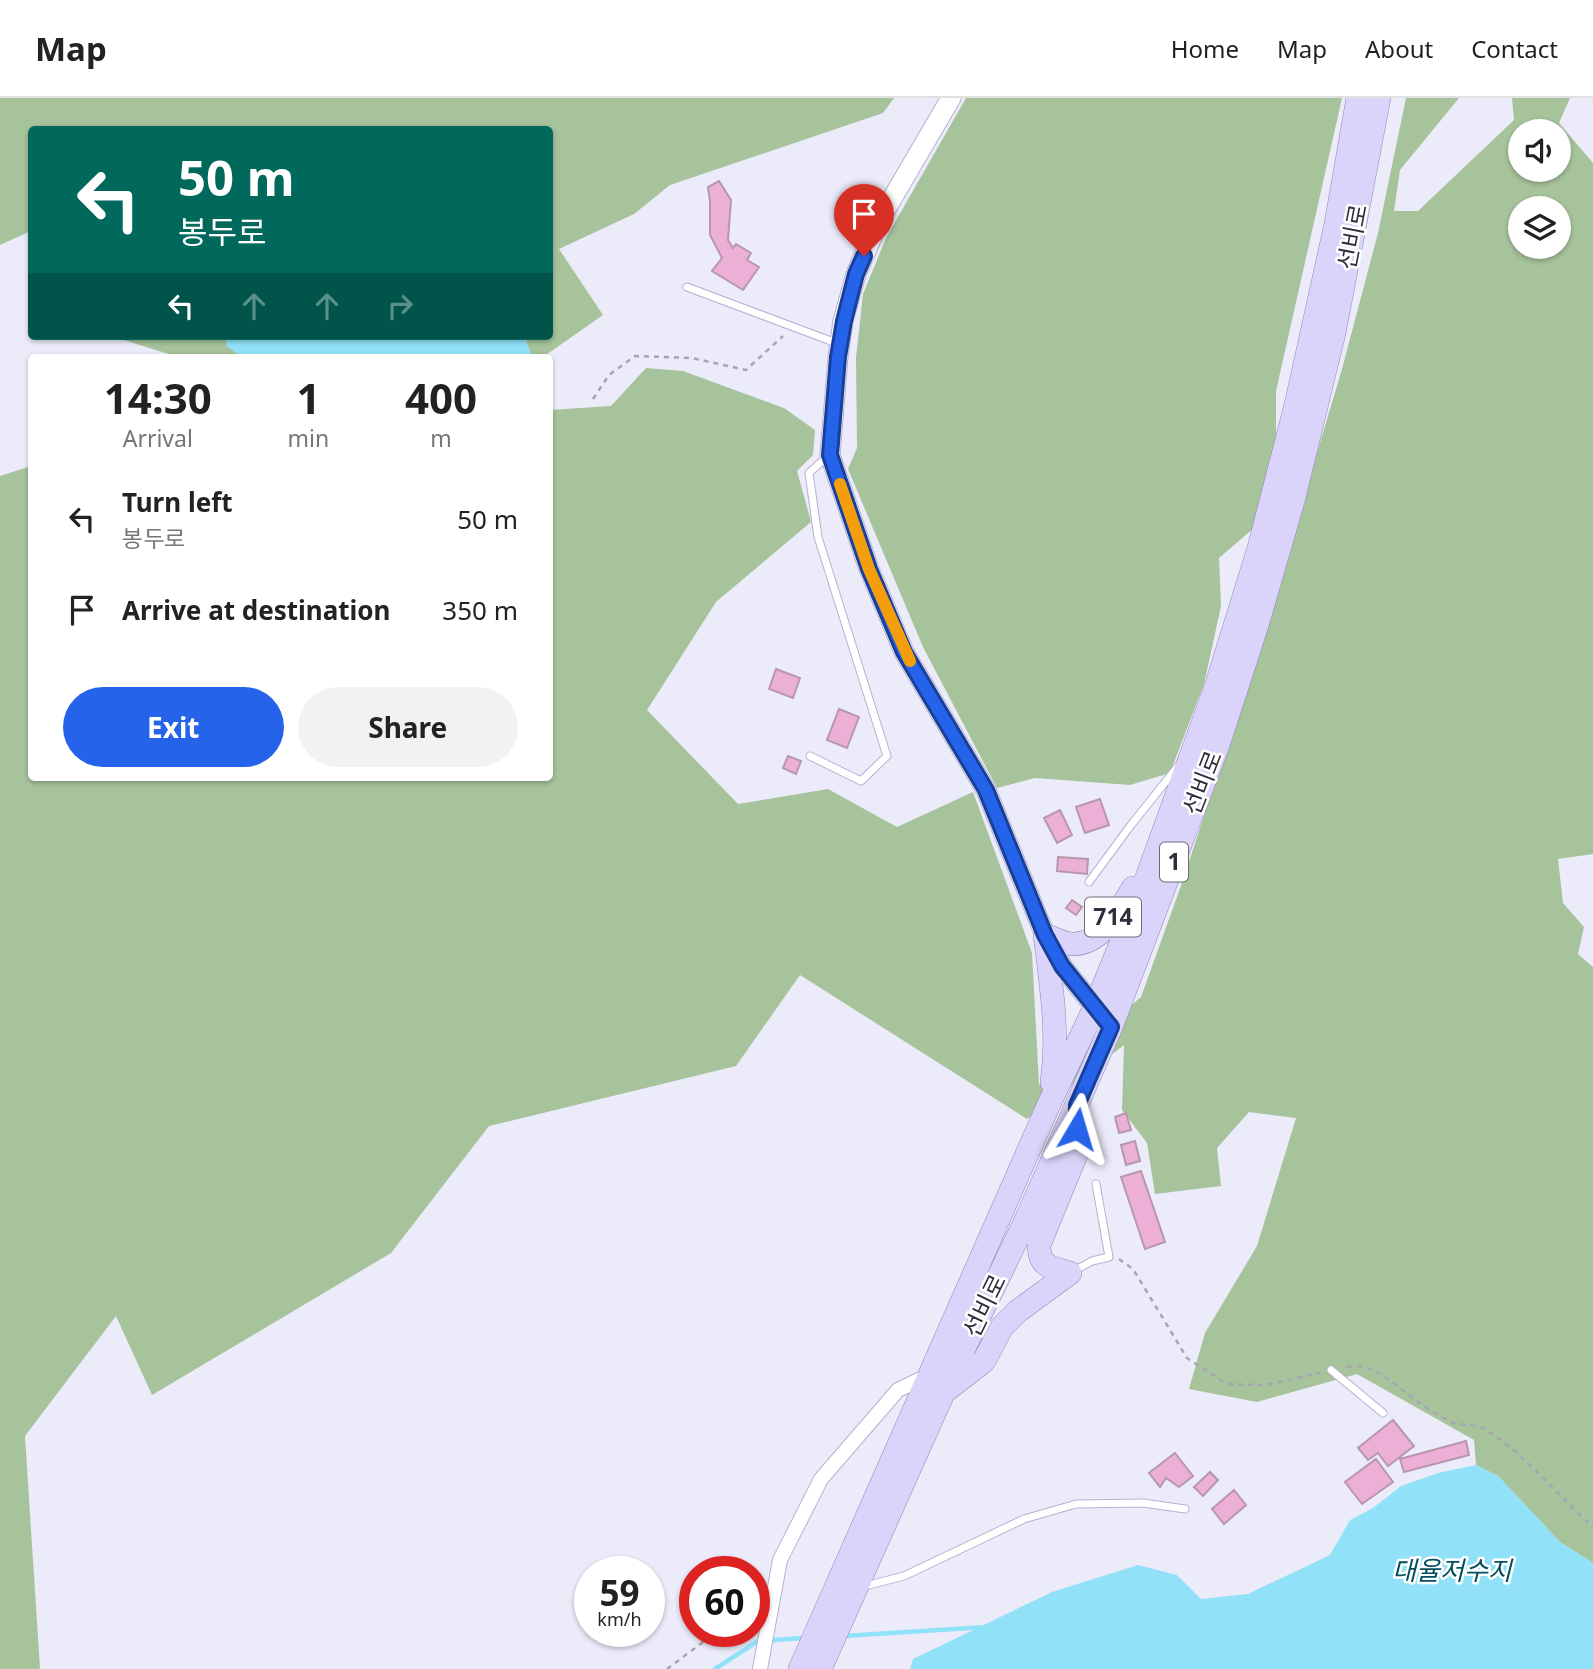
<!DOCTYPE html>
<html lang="en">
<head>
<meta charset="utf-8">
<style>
  body { margin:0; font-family:"Noto Sans","Noto Sans KR",sans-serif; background:#f2f2f2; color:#222; height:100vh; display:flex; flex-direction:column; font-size:26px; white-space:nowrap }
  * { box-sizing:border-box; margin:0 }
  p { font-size:23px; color:#767676 }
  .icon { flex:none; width:38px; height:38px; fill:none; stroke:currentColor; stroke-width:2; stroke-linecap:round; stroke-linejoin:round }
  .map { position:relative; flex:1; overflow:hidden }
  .side { position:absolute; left:28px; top:256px; width:525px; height:427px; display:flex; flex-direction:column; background:#fff; border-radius:7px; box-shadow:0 2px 5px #0004 }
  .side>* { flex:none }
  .hud { position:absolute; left:28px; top:28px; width:525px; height:214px; border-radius:7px; box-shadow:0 2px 5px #0004; background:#00695c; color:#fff; overflow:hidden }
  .buttons { position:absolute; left:1508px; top:21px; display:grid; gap:14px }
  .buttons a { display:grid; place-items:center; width:63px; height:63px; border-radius:50%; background:#fff; box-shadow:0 2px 5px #0004; font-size:35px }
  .speed { position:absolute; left:574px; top:1458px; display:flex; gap:14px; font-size:35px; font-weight:700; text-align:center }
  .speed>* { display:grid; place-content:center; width:91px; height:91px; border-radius:50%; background:#fff; box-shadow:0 2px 5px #0004; line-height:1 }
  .speed small { font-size:18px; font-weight:400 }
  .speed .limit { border:10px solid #d22; background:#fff; color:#111 }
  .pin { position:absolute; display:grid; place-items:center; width:60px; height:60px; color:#fff; margin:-72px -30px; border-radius:50% 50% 50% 0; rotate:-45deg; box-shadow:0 0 7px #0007 }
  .pin .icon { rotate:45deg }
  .me { position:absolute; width:77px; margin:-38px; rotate:7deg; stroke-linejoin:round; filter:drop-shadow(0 0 5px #0008) }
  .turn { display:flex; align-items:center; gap:24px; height:147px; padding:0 35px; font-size:32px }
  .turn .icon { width:91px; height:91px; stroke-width:2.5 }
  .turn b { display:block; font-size:49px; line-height:60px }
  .lanes { display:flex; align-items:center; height:66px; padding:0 35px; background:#0003; justify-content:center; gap:35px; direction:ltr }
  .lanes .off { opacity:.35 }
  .eta { display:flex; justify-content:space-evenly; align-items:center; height:119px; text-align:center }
  .eta b { font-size:42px; font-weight:700; line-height:49px }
  .button { display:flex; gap:14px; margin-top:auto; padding:14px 35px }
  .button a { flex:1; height:80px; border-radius:42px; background:#2563eb; color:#fff; font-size:28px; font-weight:700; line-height:80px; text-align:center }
  .button a+a { background:#f2f2f2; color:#222 }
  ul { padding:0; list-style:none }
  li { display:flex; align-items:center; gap:21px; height:91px; padding:0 35px }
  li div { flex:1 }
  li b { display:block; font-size:26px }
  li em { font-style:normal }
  header { display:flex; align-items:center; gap:42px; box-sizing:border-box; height:98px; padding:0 35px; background:#fff; border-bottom:2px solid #e0e0e0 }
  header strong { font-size:33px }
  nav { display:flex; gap:38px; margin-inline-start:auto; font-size:24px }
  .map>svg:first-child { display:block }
</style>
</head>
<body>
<header>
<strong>Map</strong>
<nav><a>Home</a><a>Map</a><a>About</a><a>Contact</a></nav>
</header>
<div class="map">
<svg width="1593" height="1571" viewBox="0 0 1593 1571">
  <rect width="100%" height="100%" fill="#ecebf9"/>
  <path fill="#a6c39b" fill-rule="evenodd" d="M0,0h894l-11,15 -213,72 -36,29 -75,35 44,66 -60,42h-11l-8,-21h26v-206h-518l-1,101 -31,14z
    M966,0h376l-66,293v52l-21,84 -36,31 2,48 -17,78 -34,89 -40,12 -95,-7 -38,10 -74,-141 -75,-178 9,-21 -1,-90 7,-64 23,-56z
    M1406,0h53l-59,72 -6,41h24l96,-91 -2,-22h58l-11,25 34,40v691l-35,5 5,44 21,24 -6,27 15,13v596l-33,-21 -62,-66 -22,-11 -2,-25 -117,-66 -100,28 -68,-13 16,-56 52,-87 39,-128 -47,-6 -32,36 4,38 -66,8 -8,-51 -25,-33 2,-65 -97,74 -227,-144 -64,91 -247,60 -98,127 -239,142 -36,-79 -91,120 15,233h-40v-1193l31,-10 1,311h518v-367l61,-4 35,-38 37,3 101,37 31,22 -2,25 -16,16 14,51 -95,80 -69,108 91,94 90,-15 69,38 76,-35 59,161 7,132 102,-88 41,-114 72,-219 88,-295 36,-136zM1521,33h38v39h-38zM1521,110h38v39h-38z
    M111,238h115l1,10 16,11h-65z"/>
  <path fill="#91e2f9" d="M226,238h298l8,21h-289l-17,-11z
    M1476,1367l22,11 62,66 33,21v106h-683l3,-10 139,-67 86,-27 39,10 24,24 47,-5 82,-39 20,-35 23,-12 28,-22 37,-13z"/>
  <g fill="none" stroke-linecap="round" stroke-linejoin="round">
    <path stroke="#91e2f9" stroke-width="4.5" d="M844,1538l142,-9
      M715,1571l43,-28 46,-3"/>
  </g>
  <path fill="#ecb0d6" stroke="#b897ab" stroke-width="2" d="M719,83l12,19 -3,40 5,8 3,-4 15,9 -4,7 12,7 -16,23 -31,-19 10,-13 -12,-23v-34l-2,-14z
    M776,571l24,9 -7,20 -24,-9z
    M839,611l20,8 -12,31 -20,-8z
    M788,658l13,5 -5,13 -13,-6z
    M1100,701l9,26 -24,8 -9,-26z
    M1060,712l12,25 -15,8 -13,-25z
    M1058,759l30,2 -1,15 -30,-3z
    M1072,802l10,7 -6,8 -10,-7z
    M1126,1015l5,17 -12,3 -4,-16z
    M1135,1043l5,20 -14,4 -5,-20z
    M1141,1073l24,71 -20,7 -24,-72z
    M1393,1322l21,26 -26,20 -10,-13 -10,7 -10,-12z
    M1466,1343l3,14 -65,17 -4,-13z
    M1175,1355l18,23 -14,11 -13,-9 -6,9 -11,-14z
    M1376,1361l17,23 -31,22 -17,-22z
    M1210,1374l8,8 -15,16 -9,-9z
    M1234,1392l12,15 -22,19 -12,-15z"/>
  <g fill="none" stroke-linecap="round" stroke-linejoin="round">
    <g stroke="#b5b1d3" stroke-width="9">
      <path id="service" d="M687,189l152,57
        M810,658l51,25 26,-25 -69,-219 -9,-64 20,-18
        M1089,784l42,-57 48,-60
        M1072,1174l20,-11 17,-4 -13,-73
        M1331,1272l52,43
        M861,1489l43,-11 120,-57 52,-15 67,-1 42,6"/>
    </g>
    <g stroke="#b5b1d3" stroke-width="16">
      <path id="minor" d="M760,1571l20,-109 41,-81 77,-89 31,-15"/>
    </g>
    <g stroke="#b5b1d3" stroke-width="21">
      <path id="secondary" d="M951,0l-72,123 -23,53 -13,47 -5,36 -8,98 39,114 35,83 82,138 59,145 17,31 40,50"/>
    </g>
    <g stroke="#8f86b5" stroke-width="24">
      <path id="primary" d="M1052,984c7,-49 -1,-98 -7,-147 8,3 19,9 27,9 29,1 48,-34 61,-56
        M948,1291l36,-28 18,-34 16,-16 52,-38c-19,-6 -31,-5 -31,-28l38,-93v-39
        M800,1571l250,-567 45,-95 43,-105 78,-215 43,-139 37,-143 40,-181 22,-126
        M820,1571l133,-298 74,-153 84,-191 107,-282 39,-120 36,-124 41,-168 45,-235"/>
    </g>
    <path stroke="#a6a5b3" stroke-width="2.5" stroke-dasharray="5 5" stroke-linecap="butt" d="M593,301l16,-24 26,-19 57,2 54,12 37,-34
      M1119,1161l14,10 54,89 40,26 39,1 54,-12
      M1347,1269c31,-6 54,26 79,40 8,6 19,12 28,16 10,3 22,1 31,6 41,26 72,66 108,98
      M667,1571l51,-38"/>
    <use href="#service" stroke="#fff" stroke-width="7"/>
    <use href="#minor" stroke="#fff" stroke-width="14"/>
    <use href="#secondary" stroke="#fff" stroke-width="19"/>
    <use href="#primary" stroke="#dad3fa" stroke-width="23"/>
  </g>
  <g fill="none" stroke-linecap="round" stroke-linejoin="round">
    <g stroke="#184099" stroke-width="18">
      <path id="route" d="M864,158l-8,18 -12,47 -6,36 -8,98 39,114 35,83 82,138 59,145 17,31 49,61 -34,78v24"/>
    </g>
    <use href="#route" stroke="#2563eb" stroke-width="12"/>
    <path stroke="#f59e0b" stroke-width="12" d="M840,386l29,85 41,92"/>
  </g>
  <g text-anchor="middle" stroke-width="5" stroke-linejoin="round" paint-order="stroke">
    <g fill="#fff" stroke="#6e6d76" stroke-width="2">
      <rect x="1160" y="744.5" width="28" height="39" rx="5"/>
      <rect x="1085" y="799.5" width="56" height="39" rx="5"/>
    </g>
    <g font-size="23" font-weight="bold" fill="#302e3c">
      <text x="1174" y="772">1</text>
      <text x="1113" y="827">714</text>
    </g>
    <g font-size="24" fill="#302e3c" stroke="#fff">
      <text transform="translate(1353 139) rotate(-79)" y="8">선비로</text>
      <text transform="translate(1203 685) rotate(-69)" y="8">선비로</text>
      <text transform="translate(985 1208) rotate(-64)" y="8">선비로</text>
    </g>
    <g font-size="26" font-style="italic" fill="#054f5f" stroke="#fff">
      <text x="1452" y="1482">대율저수지</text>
    </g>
  </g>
</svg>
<div class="buttons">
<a><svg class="icon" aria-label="sound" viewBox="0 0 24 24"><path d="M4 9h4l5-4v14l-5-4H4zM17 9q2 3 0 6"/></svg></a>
<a><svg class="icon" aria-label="layers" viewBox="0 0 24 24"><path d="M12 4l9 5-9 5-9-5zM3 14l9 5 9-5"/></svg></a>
</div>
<div class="speed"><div>59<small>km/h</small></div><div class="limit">60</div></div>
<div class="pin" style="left:864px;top:158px;background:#d93025"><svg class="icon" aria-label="arrive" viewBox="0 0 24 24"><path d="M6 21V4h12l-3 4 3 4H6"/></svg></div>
<svg class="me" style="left:1077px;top:1031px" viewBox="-20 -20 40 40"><path d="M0-17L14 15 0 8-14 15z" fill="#2563eb" stroke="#fff" stroke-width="4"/></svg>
<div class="hud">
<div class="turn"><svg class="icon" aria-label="left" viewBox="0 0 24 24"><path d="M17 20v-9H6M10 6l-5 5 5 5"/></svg><div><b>50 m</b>봉두로</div></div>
<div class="lanes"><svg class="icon" aria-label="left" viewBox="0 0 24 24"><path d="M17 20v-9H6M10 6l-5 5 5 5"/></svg><svg class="icon off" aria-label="ahead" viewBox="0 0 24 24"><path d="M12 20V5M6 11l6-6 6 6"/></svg><svg class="icon off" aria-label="ahead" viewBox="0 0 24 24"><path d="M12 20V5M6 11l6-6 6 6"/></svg><svg class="icon off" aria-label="right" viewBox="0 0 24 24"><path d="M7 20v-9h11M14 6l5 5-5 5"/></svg></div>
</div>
<section class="side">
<div class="eta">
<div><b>14:30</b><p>Arrival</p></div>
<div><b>1</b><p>min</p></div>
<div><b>400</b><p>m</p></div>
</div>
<ul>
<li><svg class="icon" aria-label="left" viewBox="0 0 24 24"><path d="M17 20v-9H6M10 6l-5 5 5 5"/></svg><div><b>Turn left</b><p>봉두로</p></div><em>50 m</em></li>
<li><svg class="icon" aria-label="arrive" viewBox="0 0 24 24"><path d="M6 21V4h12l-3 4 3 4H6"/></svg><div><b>Arrive at destination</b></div><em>350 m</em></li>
</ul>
<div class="button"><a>Exit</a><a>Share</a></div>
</section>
</div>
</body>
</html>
